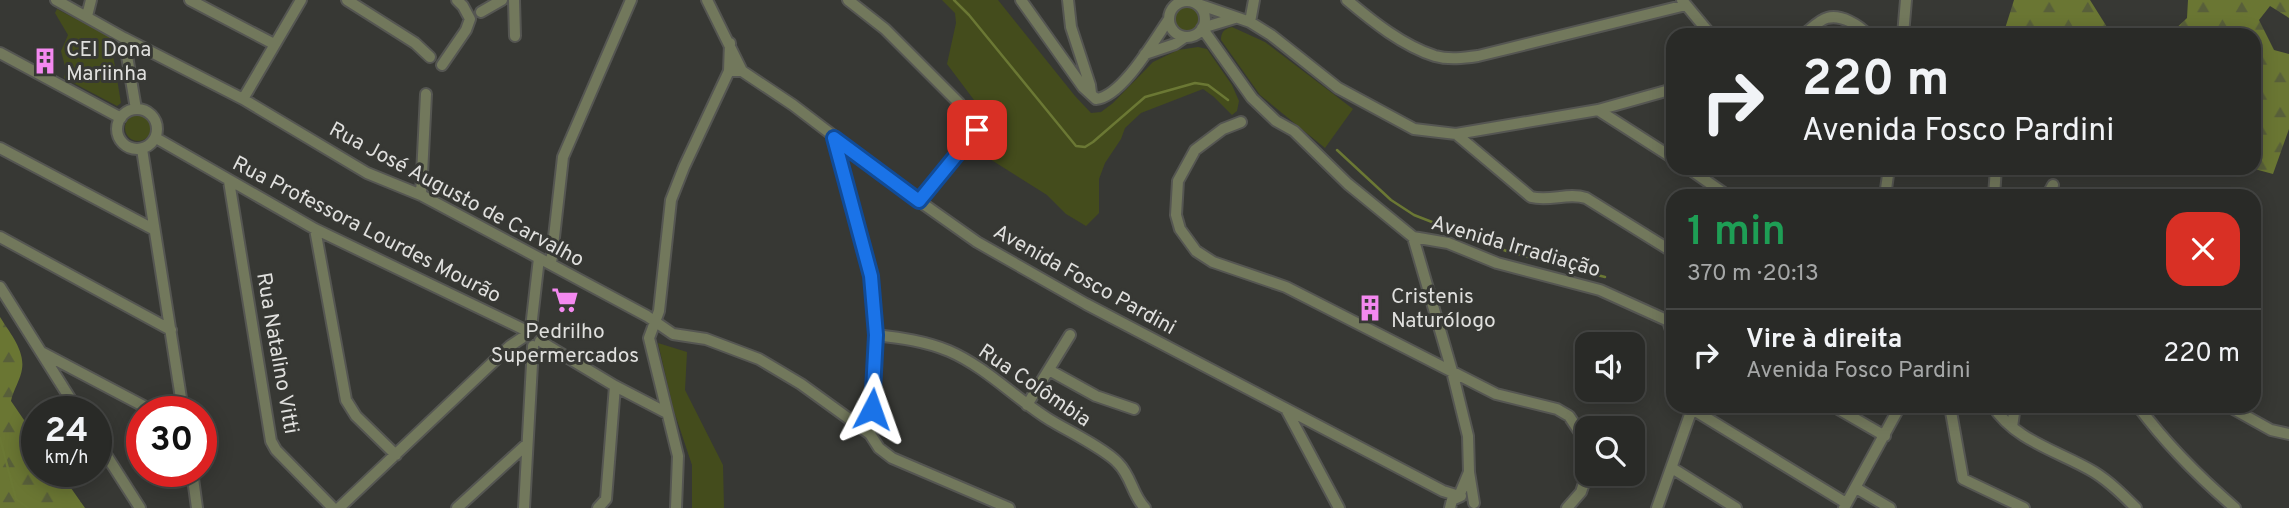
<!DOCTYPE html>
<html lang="pt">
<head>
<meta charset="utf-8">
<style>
  body { margin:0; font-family:Overpass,sans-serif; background:#31322f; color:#f1f3f6; height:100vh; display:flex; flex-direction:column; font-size:26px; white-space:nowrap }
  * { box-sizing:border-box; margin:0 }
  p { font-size:23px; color:#a5a7a7 }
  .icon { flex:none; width:38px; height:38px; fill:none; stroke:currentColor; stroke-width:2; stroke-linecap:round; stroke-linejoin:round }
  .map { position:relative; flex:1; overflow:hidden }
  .sheet { position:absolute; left:1666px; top:189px; width:595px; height:224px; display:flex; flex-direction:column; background:#292a27; border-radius:21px; box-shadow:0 4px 18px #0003,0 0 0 2px #454644 }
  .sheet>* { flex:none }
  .banner { position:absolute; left:1666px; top:28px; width:595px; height:147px; border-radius:21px; box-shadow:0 4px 18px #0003,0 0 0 2px #454644; background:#292a27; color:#f1f3f6; overflow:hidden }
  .fabs { position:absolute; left:1575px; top:332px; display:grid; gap:14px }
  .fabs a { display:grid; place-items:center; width:70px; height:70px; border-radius:14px; background:#292a27; box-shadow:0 4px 18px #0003,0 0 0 2px #454644; font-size:35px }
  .speed { position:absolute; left:21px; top:396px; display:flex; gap:14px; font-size:35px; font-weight:700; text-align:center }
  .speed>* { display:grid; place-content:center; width:91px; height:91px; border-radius:50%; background:#292a27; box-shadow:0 4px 18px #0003,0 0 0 2px #454644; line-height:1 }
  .speed small { font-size:18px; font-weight:400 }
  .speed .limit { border:10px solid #d22; background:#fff; color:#111 }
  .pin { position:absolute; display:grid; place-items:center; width:60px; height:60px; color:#fff; margin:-30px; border-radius:14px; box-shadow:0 4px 10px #0006 }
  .me { position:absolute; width:77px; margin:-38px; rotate:4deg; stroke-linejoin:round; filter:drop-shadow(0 0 5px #0008) }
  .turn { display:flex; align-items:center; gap:24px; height:147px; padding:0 21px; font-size:32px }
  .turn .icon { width:91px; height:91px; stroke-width:2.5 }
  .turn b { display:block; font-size:49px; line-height:60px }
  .round { display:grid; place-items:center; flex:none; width:74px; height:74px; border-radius:21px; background:#31322f }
  .overview { display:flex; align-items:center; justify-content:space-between; height:119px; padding:0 21px }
  h1 { font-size:42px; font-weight:600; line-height:52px; color:#1e9e55 }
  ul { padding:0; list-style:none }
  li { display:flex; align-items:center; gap:21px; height:91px; padding:0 21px; border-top:2px solid #454644 }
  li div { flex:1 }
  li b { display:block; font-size:26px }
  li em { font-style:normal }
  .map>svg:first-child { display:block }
</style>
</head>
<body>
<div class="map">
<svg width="2289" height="508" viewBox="0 0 2289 508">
  <defs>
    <pattern id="forest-firs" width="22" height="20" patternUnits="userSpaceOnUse" patternTransform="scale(1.75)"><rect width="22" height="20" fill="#6a7633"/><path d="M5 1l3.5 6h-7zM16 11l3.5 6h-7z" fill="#585f3a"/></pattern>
  </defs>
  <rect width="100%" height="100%" fill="#373834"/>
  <path fill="#444c1c" d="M942,0h56l77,96 16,17 10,-1 12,-9 40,-41 25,-12 20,-3 9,2 25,36 7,16 -2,10 -5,4 -18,-18 -11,-8 -62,24 -16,15 -4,11 -16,24 -6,16v34l-13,13 -20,-12 -19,-19 -65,-41 12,-20 -5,-14 -42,-56 9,-41 -1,-10z
    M1174 19a13 13 0 1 1 26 0a13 13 0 1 1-26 0Z
    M57,9l53,28 11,66 -4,3 -53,-28 2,-8 -5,-19 7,-16 -13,-22z
    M1232,27l33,15 88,67 -28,39 -65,-53 -39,-55c0,-8 3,-11 11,-13z
    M125 128a13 13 0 1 1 26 0a13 13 0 1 1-26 0Z
    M658,343l29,9 -2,38 38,75 1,43h-32v-43l-18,-54z"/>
  <path fill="url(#forest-firs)" d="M2014,0h76l22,35h-109z
    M2188,0h101v18l-19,-12 -11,14 15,30 15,4v75l-16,45 -22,-6h3v-133h-85l18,-17z
    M0,317c9,15 25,33 22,52 -1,9 -9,22 -11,32l26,38v32h22l26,37h-85z"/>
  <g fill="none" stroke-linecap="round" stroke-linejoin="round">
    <path stroke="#6b7834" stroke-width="2.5" d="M954,0l15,15 107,131 9,1 8,-5 52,-45 50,-14 13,2 20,15
      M1337,150l54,50 23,15 95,37 96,25
      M0,438l16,61 12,9"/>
    <g stroke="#555652" stroke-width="14">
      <path id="minor" d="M56,0l68,38 119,61 124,74 54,22 118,63 108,58 26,18 33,5 53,20 42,25 69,50 9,14 13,10 117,50
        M190,0l84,44
        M347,0l68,43 15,14
        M514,0l1,36
        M707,0l35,71
        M848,0l37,29 74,74 18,26 -58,72
        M1021,0l62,87 13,12c26,-2 59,-60 73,-80
        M1068,0l3,27 19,58 1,8
        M1347,0c25,21 56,46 88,56 14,4 29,2 43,0l208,-51
        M1682,0l29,35
        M1169 19a18 18 0 1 1 36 0a18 18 0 1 1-36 0Z
        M1198,4l52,18 21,13 67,53 76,41 42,5 75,63c19,5 37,-5 55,1l87,54
        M481,12l21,-12
        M87,16l4,-16
        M1235,18l-33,10 50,70 24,23 18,10 54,53 65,53 35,6 49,20 103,27 73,33
        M1250,22l4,-22
        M1803,35c7,-5 16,-15 24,-17 14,-4 32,7 41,17
        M1903,35l3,-35
        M124,38l12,71
        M0,53l121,65
        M1145,54l30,-10 10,-7
        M442,65l24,-35 4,-11 -7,-13 -6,-6
        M729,71h13l51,34 126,96 58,41 109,62 357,187 16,5 10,-24
        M243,99l58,-99
        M117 129a20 20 0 1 1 40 0a20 20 0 1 1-40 0Z
        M1598,110l75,48
        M1241,122l-18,7 -28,21 -17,31 -2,34 4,14 16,22 17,11 73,25 210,107 61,15 12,7 18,27
        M1456,134l142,-24 75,-21
        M156,138l159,91 210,101
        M834,138l37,138 5,59 -6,99
        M0,148l153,81
        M142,149l41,262
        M1688,168l40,28
        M229,181l42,260 5,9 57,58
        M421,195l5,-101
        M1885,196l4,-28
        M1994,196l2,-28
        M2047,196l6,-11
        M315,229l31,171 10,16 40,39
        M0,237l171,93
        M1413,237l39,134 16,65 1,36 5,31
        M551,264l12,-107 68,-157
        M0,287l78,124
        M1668,321l5,15
        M531,328l8,-70
        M876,335c25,3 49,6 73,16 37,16 67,48 101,69 18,11 55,29 68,43 14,14 14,32 27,45
        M540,341l75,45 52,27
        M41,352l112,59
        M1049,370l47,26 38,13
        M1027,405l43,-70
        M1833,406l52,30
        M1950,406l13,73 61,29
        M1993,406c22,35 68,46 101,66 16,10 29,23 42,36
        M2138,406c28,38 61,71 97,102
        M2228,406l43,24 18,4
        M1286,409l53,99
        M1692,409l154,94
        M2012,427l3,-21
        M96,439l44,69
        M1672,468l64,40
        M192,471l5,37
        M1856,488l34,20
        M339,508l171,-162 12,-8
        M457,508l70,-64
        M524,508l9,-162
        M598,508l8,-9 9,-113
        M676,508l2,-52 -29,-118 10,-27 12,-111 13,-33 45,-96 1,-28
        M1450,508l2,-8 9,-4
        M1567,508l14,-16 6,-18
        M1657,508l36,-102
        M1844,508l56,-102"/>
    </g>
    <use href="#minor" stroke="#72785c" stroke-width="10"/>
  </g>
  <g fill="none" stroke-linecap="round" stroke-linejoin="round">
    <g stroke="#114b97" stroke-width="18">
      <path id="route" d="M872,409l4,-74 -5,-59 -37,-138 85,63 58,-71"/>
    </g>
    <use href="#route" stroke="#1a73e8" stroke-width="12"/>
  </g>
  <defs>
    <g id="building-bare" transform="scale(2.1)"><path d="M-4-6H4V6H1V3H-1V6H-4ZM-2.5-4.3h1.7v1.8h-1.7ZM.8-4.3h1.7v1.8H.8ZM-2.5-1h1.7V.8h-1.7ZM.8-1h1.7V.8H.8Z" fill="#f489f0" stroke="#373834" stroke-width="2.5" paint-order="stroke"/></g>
    <g id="supermarket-bare" transform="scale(2.1)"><path d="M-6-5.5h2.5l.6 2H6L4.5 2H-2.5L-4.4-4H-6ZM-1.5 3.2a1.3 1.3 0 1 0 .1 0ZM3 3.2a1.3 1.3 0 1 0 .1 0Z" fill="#f489f0" stroke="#373834" stroke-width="2.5" paint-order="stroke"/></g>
  </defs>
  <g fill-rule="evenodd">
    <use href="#building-bare" x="45" y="61"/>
    <use href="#supermarket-bare" x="565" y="300"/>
    <use href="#building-bare" x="1370" y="308"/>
  </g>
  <g text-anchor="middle" stroke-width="6" stroke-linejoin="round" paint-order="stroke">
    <g font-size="21" fill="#dfdfdd" stroke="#373834" text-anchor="start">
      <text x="66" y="56">CEI Dona<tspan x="66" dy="24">Mariinha</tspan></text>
      <text x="1391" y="303">Cristenis<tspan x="1391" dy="24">Naturólogo</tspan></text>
      <text x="565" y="338" text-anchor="middle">Pedrilho<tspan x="565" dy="24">Supermercados</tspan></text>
    </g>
    <g font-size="21" fill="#dfdfdd" stroke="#373834">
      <text transform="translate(457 194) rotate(28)" y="7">Rua José Augusto de Carvalho</text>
      <text transform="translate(367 229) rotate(27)" y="7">Rua Professora Lourdes Mourão</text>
      <text transform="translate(1516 246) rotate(16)" y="7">Avenida Irradiação</text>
      <text transform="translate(1085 279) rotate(29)" y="7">Avenida Fosco Pardini</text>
      <text transform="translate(278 353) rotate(80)" y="7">Rua Natalino Vitti</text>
      <text transform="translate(1035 385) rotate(34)" y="7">Rua Colômbia</text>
    </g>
  </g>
</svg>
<div class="fabs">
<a><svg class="icon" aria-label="sound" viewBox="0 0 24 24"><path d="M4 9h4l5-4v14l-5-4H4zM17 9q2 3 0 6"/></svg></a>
<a><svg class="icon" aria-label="search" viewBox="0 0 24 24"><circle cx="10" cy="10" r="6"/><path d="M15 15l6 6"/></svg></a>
</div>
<div class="speed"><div>24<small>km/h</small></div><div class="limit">30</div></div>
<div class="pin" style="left:977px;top:130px;background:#d93025"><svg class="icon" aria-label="arrive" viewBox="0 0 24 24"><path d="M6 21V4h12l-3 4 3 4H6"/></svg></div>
<svg class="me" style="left:872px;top:409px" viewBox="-20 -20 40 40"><path d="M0-17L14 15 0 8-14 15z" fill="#1a73e8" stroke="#fff" stroke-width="4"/></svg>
<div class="banner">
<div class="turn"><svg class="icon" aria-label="right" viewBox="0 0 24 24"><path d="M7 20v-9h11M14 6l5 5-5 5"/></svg><div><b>220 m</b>Avenida Fosco Pardini</div></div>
</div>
<section class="sheet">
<div class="overview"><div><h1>1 min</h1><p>370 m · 20:13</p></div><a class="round" style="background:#d93025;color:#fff"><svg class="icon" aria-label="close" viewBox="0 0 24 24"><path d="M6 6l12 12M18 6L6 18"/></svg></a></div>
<ul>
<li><svg class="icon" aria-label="right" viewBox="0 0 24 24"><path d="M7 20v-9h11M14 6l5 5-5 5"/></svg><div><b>Vire à direita</b><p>Avenida Fosco Pardini</p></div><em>220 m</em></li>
</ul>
</section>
</div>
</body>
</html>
